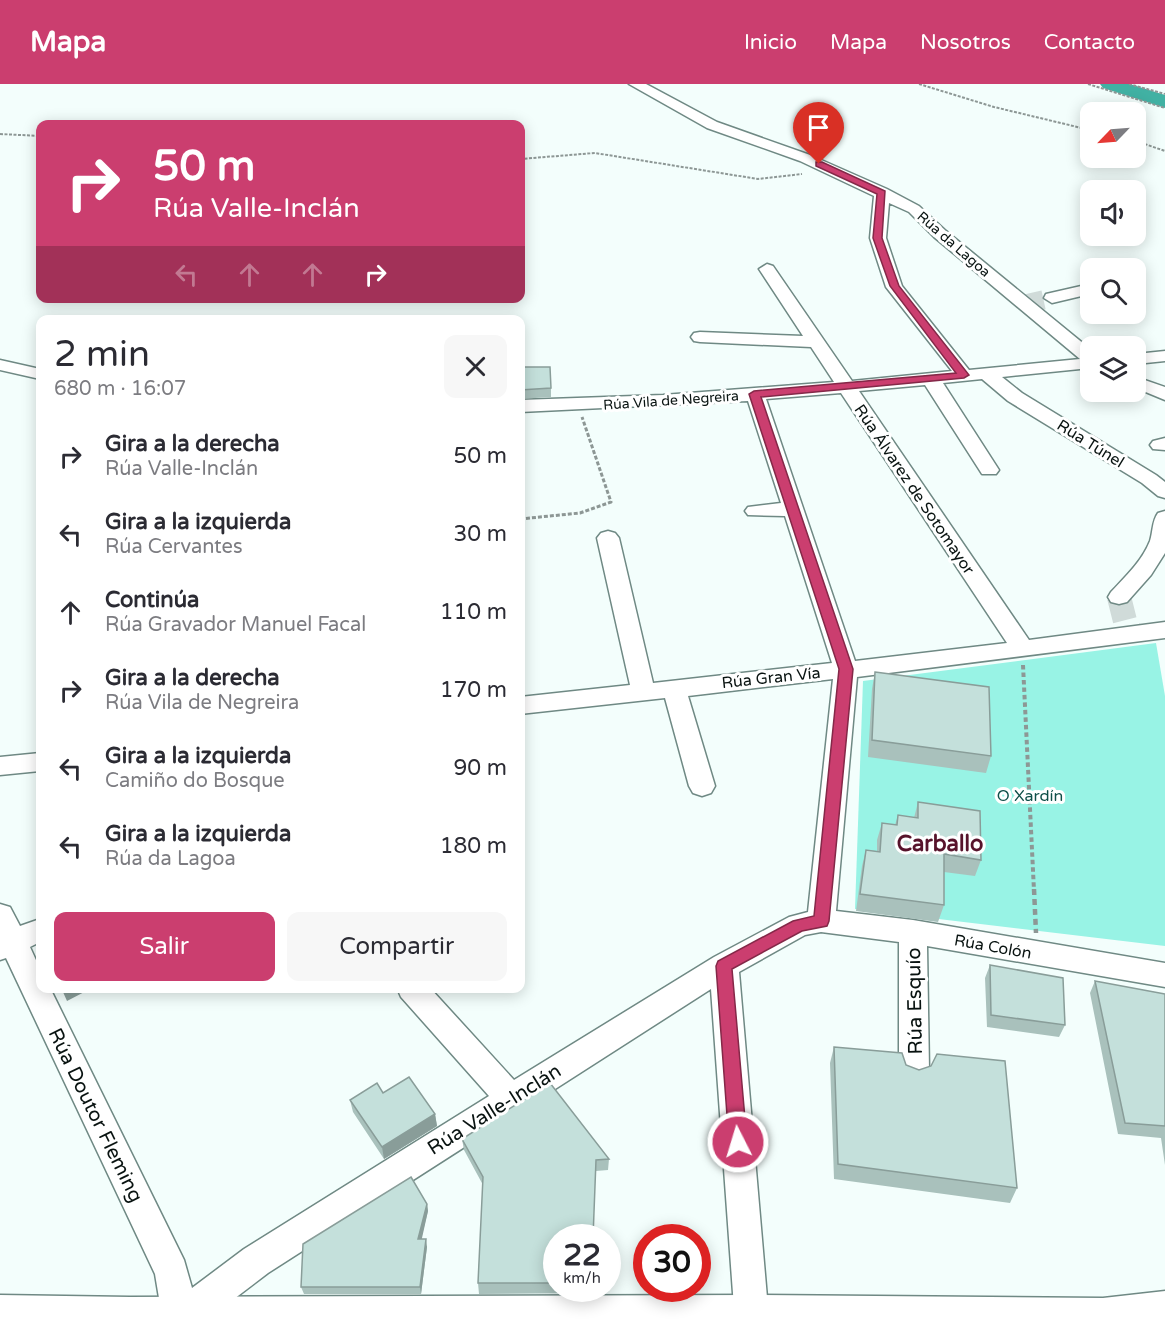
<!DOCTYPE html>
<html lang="es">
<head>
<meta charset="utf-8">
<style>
  body { margin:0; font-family:"Varela Round",sans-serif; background:#f7f7f7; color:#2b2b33; height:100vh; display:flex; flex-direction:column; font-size:22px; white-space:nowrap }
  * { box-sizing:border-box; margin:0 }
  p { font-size:20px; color:#7c7c81 }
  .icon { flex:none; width:33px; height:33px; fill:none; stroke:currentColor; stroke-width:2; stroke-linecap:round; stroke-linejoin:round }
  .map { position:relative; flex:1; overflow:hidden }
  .drawer { position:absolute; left:36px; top:231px; width:489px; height:678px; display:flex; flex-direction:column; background:#fff; border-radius:12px; box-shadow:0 3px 15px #0003 }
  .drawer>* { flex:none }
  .top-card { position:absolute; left:36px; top:36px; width:489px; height:183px; border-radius:12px; box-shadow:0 3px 15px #0003; background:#cb3e6f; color:#fff; overflow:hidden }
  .needle { width:39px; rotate:245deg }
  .tools { position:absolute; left:1080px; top:18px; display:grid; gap:12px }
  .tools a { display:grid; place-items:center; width:66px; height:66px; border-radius:12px; background:#fff; box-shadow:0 3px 15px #0003; font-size:30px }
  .speed { position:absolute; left:543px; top:1140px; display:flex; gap:12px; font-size:30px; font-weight:700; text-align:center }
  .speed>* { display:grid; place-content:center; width:78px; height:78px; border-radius:50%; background:#fff; box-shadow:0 3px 15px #0003; line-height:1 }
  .speed small { font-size:15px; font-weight:400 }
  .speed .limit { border:9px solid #d22; background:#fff; color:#111 }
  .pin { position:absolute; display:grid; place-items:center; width:51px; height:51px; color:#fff; margin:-62px -26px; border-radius:50% 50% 50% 0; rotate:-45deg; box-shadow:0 0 6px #0007 }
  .pin .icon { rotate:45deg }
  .me { position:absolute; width:66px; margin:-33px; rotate:355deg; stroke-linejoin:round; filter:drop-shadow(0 0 4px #0008) }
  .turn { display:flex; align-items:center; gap:21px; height:126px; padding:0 18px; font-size:27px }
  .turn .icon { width:78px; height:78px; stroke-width:2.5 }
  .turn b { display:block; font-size:42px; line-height:51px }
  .lanes { display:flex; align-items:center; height:57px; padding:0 18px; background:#0003; justify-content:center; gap:30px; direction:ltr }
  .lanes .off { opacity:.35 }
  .round { display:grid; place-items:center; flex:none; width:63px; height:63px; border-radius:12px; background:#f7f7f7 }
  .head { display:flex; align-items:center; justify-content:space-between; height:102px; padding:0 18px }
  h1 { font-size:36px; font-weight:600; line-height:45px }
  .button { display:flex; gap:12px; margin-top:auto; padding:12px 18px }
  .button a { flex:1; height:69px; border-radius:12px; background:#cb3e6f; color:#fff; font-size:24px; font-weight:600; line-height:69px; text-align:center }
  .button a+a { background:#f7f7f7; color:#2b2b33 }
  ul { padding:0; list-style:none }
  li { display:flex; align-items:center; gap:18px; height:78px; padding:0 18px }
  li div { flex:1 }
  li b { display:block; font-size:22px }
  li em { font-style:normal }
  header { display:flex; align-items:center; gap:36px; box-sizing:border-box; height:84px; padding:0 30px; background:#cb3e6f; color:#fff }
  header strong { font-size:28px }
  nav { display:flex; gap:33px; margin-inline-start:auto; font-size:21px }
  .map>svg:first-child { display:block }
</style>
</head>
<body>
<header>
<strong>Mapa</strong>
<nav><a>Inicio</a><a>Mapa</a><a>Nosotros</a><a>Contacto</a></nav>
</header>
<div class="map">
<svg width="1165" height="1237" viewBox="0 0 1165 1237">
  <rect width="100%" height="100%" fill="#f3fefc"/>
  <path fill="#98f3e5" d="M1156,559l9,53v250l-310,-37 8,-228z"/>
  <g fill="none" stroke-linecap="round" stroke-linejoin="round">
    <path fill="#41b1a3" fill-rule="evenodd" d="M1100,0h30l35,11v13l-62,-20z"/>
    <path stroke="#d0dbd9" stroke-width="19" stroke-dasharray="19 10" stroke-linecap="butt" d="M1025,220l27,-6"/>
    <path stroke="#d0dbd9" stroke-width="24" stroke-dasharray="24 12" stroke-linecap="butt" d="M1119,513l7,28 7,9"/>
    <g stroke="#6f8984" stroke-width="3">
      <path id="minor" d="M629,0h17l71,38 93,33 77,34 32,17 27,25 144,118v19l-88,9 20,16 134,82 9,7v16l-7,-2 -16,-13 -134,-82 -26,-22 -39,4 56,87 -3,4h-14l-57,-89 -66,6 170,249 136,-18v16l-308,39 -21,234 77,9 252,43v24l-238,-41 2,124 -4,10 -11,4 -11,-4 -4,-10v-128l-78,-10 -16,3 -66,37 30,349h-34l-24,-332 -443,284 -63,48h-45l2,-5 -7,-42 -149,-316 -6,2v-56l10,3 10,19 20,-7v23l-10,5 10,22v19h10l134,272 8,28 52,-39 245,-153 -88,-99 -4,-9h33l84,92 200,-123 75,-40 19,-5 25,-233 -145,17 27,90 -4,7 -9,3 -9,-3 -4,-7 -24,-88 -145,16v-17l110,-12 -33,-147 4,-5 7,-2 7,2 4,5 34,145 179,-20 -47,-147 -37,-1 -3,-4 3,-4 33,-4 -33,-102 -228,11v-12l143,-5 171,-13 -23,-35 -111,-5 -6,-1 -3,-4 3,-4 6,-1 103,4 -44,-67 8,-5 6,2 79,115 100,-10 -66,-84 -16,-49 4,-42 -74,-35 -93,-33zM889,119l20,9 25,25 146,122 -111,11 -67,-84 -16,-48zM841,309l166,250 -152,18 -89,-262z
        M1090,200v10l-38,9 -8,-5 2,-4z
        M1165,267v10l-29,3v-10z
        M0,276l40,9v10l-40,-9z
        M1136,293l29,10v13l-29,-12z
        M1165,354v12l-12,-1 -3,-4 3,-4z
        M1165,427v42l-14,22 -24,27 -8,2 -8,-2 -3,-5 3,-5c15,-16 31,-31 39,-51 3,-9 2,-20 8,-28z
        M40,669v18l-40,4v-18z"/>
    </g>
    <g stroke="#6f8984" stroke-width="3">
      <path id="major" d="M1165,1207v30h-1165v-26l130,2 622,-2 351,3z"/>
    </g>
    <path stroke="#8d9795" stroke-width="2" stroke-dasharray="3 1.5" stroke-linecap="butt" d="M919,0l75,23 96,23
      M1088,0l77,24
      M1129,0l36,10
      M0,50l40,2
      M1136,57l29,10
      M520,75l75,-6 163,26 44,-5"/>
    <path stroke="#8d9795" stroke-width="3" stroke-dasharray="4 2" stroke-linecap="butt" d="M520,435l60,-6 31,-11 -29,-85"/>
    <path stroke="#8d9795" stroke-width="4" stroke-dasharray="4.5 3" stroke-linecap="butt" d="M1023,581l11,226"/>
    <path stroke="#8d9795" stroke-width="4.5" stroke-dasharray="6 4" stroke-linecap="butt" d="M1034,805l2,44"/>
    <use href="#minor" fill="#fff" fill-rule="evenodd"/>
    <use href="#major" fill="#fff" fill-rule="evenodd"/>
  </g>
  <path fill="#a9c1bc" d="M520,283l31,21v9l-31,2z
    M875,588l116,84 -5,17 -118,-16 4,-68z
    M918,718l63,58 -6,16 -31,-4v33l-6,17 -82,-11 6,-45 4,-16 11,1v-11l5,-17 13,2 3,-10 16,3z
    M990,881l75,60 -6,12 -72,-10 -2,-49z
    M1095,897l70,13v171l-4,-27 -43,-4 -28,-141z
    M834,963l72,18 13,5 98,118 -7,15 -176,-24 -4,-116z
    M383,1009l52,21 2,12 -53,33 -31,-47 -3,-12z
    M462,1055l147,20 -1,11 -12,1 -40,67v50h35v5l-112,1 -1,-11 5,-98 -19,-35z
    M427,1120l1,7 -7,28 6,8 -6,47h-117l-3,-7z"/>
  <path fill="#899d99" d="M71,904h21l-25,13 -4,-9z
    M435,1030l2,12 -53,33 -2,-12z
    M427,1120l1,7 -8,36 -2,-8z
    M426,1155l1,8 -6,47 -1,-7z"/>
  <path fill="#c4e0db" stroke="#899d99" stroke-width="1.5" d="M520,283h30l1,21 -31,2z
    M875,588l114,15 2,69 -119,-16z
    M918,718l62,9 1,49 -37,-6v51l-84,-11 6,-44 14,2 2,-29 15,2 1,-10 20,3z
    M990,881l73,13 2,47 -74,-10z
    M1095,897l70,13v132l-40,-3z
    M61,904h10l-8,4z
    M834,963l68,6 4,12 13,5 12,-4 6,-12 68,7 12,127 -179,-24z
    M409,993l26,37 -53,33 -32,-47 27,-17 6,10z
    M550,999l59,76 -13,1 -3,78h-37v45h-78l5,-106 -21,-38z
    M411,1093l16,27 -9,35h8l-6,48h-119l2,-43z"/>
  <path fill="#cb3e6f" stroke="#842848" stroke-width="1.5" d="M816,78h6l63,29 -3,47 17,48 70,89 -5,3 -203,19 92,272 -24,252 -2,5 -25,5 -70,38 15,173 -3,6 -6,2 -6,-2 -3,-6 -13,-176 2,-5 75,-40 21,-5 25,-247 -90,-275 5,-3 202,-18 -66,-87 -17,-48 4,-44 -61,-28z"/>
  <g text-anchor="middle" stroke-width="6" stroke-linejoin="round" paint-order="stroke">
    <g font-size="14" fill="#091311" stroke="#fff">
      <text transform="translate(954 160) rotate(41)" y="5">Rúa da Lagoa</text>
      <text transform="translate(671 316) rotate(-4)" y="5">Rúa Vila de Negreira</text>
    </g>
    <g font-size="16" fill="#091311" stroke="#fff">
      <text transform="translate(1091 359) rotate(32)" y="6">Rúa Túnel</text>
      <text transform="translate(915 405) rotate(56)" y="6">Rúa Álvarez de Sotomayor</text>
      <text transform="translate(771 593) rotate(-6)" y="6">Rúa Gran Vía</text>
      <text transform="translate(993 862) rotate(10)" y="6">Rúa Colón</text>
    </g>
    <g font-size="16" fill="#0e4f48" stroke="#fff">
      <text x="1030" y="717">O Xardín</text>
    </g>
    <g font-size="20" fill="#091311" stroke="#fff">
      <text transform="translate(914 917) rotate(-91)" y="7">Rúa Esquío</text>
      <text transform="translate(494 1025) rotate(-32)" y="7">Rúa Valle-Inclán</text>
      <text transform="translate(96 1031) rotate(64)" y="7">Rúa Doutor Fleming</text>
    </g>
    <g font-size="22" font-weight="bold" fill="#57132b" stroke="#fff">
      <text x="940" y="767">Carballo</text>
    </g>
  </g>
</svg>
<div class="tools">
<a><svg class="needle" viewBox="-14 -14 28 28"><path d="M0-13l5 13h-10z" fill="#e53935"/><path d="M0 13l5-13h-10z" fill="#7c7c81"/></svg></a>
<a><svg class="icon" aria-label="sound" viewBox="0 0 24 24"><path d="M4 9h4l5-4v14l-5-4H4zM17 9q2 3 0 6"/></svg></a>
<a><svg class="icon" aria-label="search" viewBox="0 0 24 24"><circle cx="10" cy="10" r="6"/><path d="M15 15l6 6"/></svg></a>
<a><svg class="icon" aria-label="layers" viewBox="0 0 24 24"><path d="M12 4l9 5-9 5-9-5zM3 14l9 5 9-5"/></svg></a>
</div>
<div class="speed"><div>22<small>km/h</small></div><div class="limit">30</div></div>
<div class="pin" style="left:819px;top:80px;background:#d93025"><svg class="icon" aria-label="arrive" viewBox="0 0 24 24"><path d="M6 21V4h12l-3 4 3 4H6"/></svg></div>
<svg class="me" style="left:738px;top:1058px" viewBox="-20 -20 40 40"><circle r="17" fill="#cb3e6f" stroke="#fff" stroke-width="3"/><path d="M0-11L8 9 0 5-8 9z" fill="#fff"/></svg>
<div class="top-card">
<div class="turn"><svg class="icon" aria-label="right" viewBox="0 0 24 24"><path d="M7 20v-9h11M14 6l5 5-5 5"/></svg><div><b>50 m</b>Rúa Valle-Inclán</div></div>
<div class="lanes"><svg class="icon off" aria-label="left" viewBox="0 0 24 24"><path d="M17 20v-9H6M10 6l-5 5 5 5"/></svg><svg class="icon off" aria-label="ahead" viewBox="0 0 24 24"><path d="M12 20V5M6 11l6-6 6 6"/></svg><svg class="icon off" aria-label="ahead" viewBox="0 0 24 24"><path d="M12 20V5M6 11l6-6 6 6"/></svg><svg class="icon" aria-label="right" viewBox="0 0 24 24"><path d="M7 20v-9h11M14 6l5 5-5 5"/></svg></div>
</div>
<section class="drawer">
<div class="head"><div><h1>2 min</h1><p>680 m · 16:07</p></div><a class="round"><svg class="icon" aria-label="close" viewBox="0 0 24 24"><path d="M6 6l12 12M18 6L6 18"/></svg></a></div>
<ul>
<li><svg class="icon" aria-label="right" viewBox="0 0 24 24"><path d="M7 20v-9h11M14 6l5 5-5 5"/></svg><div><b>Gira a la derecha</b><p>Rúa Valle-Inclán</p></div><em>50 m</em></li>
<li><svg class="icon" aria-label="left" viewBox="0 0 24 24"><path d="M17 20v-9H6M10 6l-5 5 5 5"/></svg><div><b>Gira a la izquierda</b><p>Rúa Cervantes</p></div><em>30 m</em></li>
<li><svg class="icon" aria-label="ahead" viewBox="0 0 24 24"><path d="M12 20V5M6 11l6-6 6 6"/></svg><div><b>Continúa</b><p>Rúa Gravador Manuel Facal</p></div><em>110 m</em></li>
<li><svg class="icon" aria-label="right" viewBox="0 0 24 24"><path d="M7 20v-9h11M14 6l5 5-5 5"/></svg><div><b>Gira a la derecha</b><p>Rúa Vila de Negreira</p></div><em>170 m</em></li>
<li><svg class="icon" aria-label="left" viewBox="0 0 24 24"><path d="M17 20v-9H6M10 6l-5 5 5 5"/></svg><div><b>Gira a la izquierda</b><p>Camiño do Bosque</p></div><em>90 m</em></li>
<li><svg class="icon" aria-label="left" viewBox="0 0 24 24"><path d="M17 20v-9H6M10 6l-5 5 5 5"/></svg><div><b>Gira a la izquierda</b><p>Rúa da Lagoa</p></div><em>180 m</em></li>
</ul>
<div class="button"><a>Salir</a><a>Compartir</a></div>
</section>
</div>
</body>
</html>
